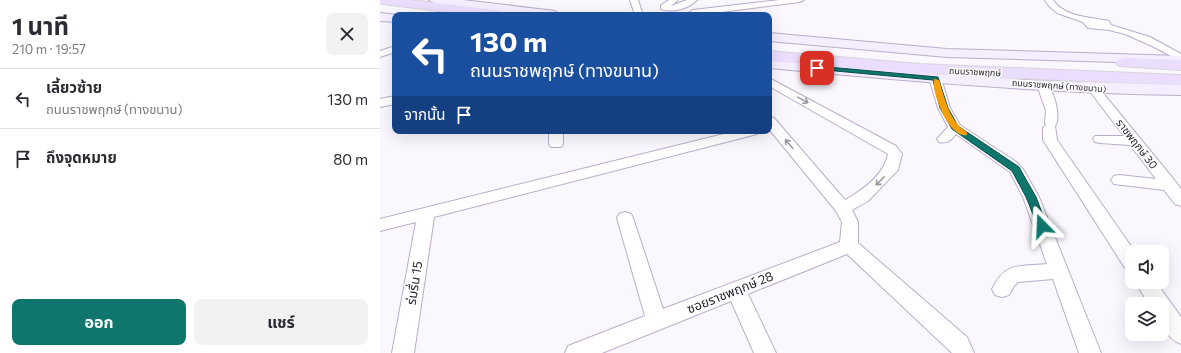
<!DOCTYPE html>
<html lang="th">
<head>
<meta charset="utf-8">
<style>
  body { margin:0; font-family:Commissioner,"Noto Sans Thai",sans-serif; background:#f2f2f3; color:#2b2b33; height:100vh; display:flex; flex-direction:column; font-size:15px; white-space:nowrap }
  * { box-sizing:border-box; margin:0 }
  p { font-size:13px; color:#7c7c81 }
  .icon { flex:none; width:22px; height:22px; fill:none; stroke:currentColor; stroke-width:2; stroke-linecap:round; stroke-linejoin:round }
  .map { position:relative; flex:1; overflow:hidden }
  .panel { display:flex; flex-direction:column; background:#fff; width:380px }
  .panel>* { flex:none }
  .top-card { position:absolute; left:12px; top:12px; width:380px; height:122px; border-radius:8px; box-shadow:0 4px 16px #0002; background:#1a4fa0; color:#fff; overflow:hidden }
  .controls { position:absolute; left:745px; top:245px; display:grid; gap:8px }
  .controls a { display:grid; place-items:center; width:44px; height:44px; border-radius:8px; background:#fff; box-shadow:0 4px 16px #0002; font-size:20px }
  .pin { position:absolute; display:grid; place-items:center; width:34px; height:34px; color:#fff; margin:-17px; border-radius:8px; box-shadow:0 2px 6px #0006 }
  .me { position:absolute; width:44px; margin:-22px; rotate:339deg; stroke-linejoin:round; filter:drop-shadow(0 0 3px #0008) }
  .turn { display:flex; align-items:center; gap:14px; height:84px; padding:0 12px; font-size:18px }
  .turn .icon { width:52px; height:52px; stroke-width:2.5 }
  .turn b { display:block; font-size:28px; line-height:34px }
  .then { display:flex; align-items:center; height:38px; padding:0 12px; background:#0003; gap:8px; font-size:15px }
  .round { display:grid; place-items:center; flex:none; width:42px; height:42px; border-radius:8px; background:#f2f2f3 }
  .overview { display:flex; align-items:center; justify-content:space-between; height:68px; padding:0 12px }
  h1 { font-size:24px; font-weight:700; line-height:30px }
  .primary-button { display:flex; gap:8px; margin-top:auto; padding:8px 12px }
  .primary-button a { flex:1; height:46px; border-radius:8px; background:#0f766e; color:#fff; font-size:16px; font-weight:700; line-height:46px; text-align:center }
  .primary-button a+a { background:#f2f2f3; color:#2b2b33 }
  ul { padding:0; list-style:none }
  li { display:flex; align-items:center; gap:12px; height:60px; padding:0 12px; border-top:1px solid #e1e1e2 }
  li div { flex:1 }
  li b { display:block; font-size:15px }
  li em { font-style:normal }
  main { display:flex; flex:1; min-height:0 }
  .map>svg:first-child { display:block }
</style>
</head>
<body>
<main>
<section class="panel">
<div class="overview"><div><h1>1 นาที</h1><p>210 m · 19:57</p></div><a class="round"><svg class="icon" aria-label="close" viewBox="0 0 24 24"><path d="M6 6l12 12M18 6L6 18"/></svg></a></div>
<ul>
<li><svg class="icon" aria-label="left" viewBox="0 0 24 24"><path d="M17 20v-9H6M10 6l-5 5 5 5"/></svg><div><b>เลี้ยวซ้าย</b><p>ถนนราชพฤกษ์ (ทางขนาน)</p></div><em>130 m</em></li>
<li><svg class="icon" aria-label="arrive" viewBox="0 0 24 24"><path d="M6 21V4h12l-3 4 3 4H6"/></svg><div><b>ถึงจุดหมาย</b></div><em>80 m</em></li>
</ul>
<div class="primary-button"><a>ออก</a><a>แชร์</a></div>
</section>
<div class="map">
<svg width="801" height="353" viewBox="0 0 801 353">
  <rect width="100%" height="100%" fill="#faf7fe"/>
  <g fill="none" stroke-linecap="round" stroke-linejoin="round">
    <g stroke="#baadcc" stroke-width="2">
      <path id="street" d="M250,0h8l5,15h-8z
        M289,0h9l-7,6 16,-6h10c-9,9 -24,13 -36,9v-4z
        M400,0h24l-4,2 -102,13h-13l8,-5z
        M665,0h8c12,18 38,17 56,21l2,4 39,12 31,17v7l-29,-15 -27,-12 -16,-4 -21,-2 -5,-6 -26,-9 -8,-7z
        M15,46v6l-15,5v-6z
        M555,75l6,3 9,30 10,17 55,36 8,8 16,28 62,156h-22l-26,-74 -35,3 -4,4 -5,9 -7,2 -7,-2 -3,-6c14,-28 28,-22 55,-25l-24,-67 -13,-25 -54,-38c-5,6 -8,10 -17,8l-2,-3 11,-12 -10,-19 -9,-30z
        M389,78l127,68 6,8 -4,16 -30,31 -16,9 6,12v21l109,94 7,16h-22l-105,-99 -99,40 28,59h-22l-23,-52 -129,52h-37l3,-7 77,-30 -28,-98 2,-4 6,-2 6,2 2,4 30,91 177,-67 2,-20 -6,-11 -67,-82v-12l5,1 71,82c18,-10 39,-25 43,-46l-119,-68z
        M663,82c10,2 19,36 12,44l2,14 78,112h-3v18l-7,-2 -82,-128v-12l3,-3 -1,-2 1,-12 -9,-26z
        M714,86l4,1 77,94 6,8v17l-6,-2 -11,-14 -50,-6 -3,-4 3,-4 5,-1 37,4 -26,-34 -30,-2 -5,-1 -2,-3 2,-3h29l-36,-47z
        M15,96v8l-15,3v-8z
        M169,131h14v13l-2,3h-10l-2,-3z
        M356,131h23l-2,3 -323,83 -20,136h-22l24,-131 -36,9v-12z
        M755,282h21l25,35v27c-18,-7 -19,-23 -19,-40h-13z"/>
    </g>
    <g stroke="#baadcc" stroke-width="2">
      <path id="secondary" d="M49,0h34l92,11 6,4h-35l-91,-12z
        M0,13l18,2h-3v7l-15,-1z
        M389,33l178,16 234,7v8l-234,-7 -178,-16z
        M389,60l258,20 154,5v10c-138,-2 -275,-14 -412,-27z"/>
    </g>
    <g stroke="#d7d6d9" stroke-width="2">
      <path id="primary" d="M0,0h31l90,11 6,4h-35l-89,-11 -3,-1z
        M389,51l151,13 261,11v10l-261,-11 -151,-13z
        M744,58l57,2v10l-62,-4 -3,-3 3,-3z"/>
    </g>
    <use href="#street" fill="#fff" fill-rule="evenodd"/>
    <use href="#secondary" fill="#f5eefe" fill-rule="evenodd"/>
    <use href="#primary" fill="#ebddfe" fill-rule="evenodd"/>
  </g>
  <defs><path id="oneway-shaft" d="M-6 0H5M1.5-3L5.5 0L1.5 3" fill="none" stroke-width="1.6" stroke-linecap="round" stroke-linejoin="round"/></defs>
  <g stroke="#9c9a9f">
    <use href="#oneway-shaft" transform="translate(423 100) rotate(29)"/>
    <use href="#oneway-shaft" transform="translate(409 144) rotate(-130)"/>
    <use href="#oneway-shaft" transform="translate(500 181) rotate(134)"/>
  </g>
  <path fill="#0f766e" stroke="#0a4d48" d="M437,66l121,11 10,31 10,18 61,41 17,30 11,29 -1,3h-7l-13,-32 -14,-26 -60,-42 -12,-21 -7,-28 -119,-11v-2z"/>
  <path fill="#f59e0b" d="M554,79l5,1c6,19 10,41 28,52v3c-18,4 -36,-43 -33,-56z"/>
  <g text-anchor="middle" stroke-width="3" stroke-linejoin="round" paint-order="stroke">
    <g font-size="9" fill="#231e2a" stroke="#fff">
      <text transform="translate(595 72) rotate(3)" y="3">ถนนราชพฤกษ์</text>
      <text transform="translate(679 86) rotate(4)" y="3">ถนนราชพฤกษ์ (ทางขนาน)</text>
    </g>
    <g font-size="11" fill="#231e2a" stroke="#fff">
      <text transform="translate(757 144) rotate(52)" y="4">ราชพฤกษ์ 30</text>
    </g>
    <g font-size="13" fill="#231e2a" stroke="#fff">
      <text transform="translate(34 283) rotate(-81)" y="5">ร่มรื่น 15</text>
      <text transform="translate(350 292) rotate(-22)" y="5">ซอยราชพฤกษ์ 28</text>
    </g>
  </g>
</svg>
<div class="controls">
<a><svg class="icon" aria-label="sound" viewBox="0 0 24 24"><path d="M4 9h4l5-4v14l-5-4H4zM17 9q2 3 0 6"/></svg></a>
<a><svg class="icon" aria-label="layers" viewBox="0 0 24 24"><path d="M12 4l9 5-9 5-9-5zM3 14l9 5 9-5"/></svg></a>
</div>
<div class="pin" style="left:437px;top:68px;background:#d93025"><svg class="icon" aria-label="arrive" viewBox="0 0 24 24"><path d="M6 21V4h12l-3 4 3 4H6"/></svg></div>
<svg class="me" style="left:662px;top:226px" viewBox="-20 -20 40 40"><path d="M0-17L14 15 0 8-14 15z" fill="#0f766e" stroke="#fff" stroke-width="4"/></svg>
<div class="top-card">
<div class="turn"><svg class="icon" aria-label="left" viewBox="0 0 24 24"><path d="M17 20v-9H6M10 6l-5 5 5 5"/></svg><div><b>130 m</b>ถนนราชพฤกษ์ (ทางขนาน)</div></div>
<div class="then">จากนั้น<svg class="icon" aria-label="arrive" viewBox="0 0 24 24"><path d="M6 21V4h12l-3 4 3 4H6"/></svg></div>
</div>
</div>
</main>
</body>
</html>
